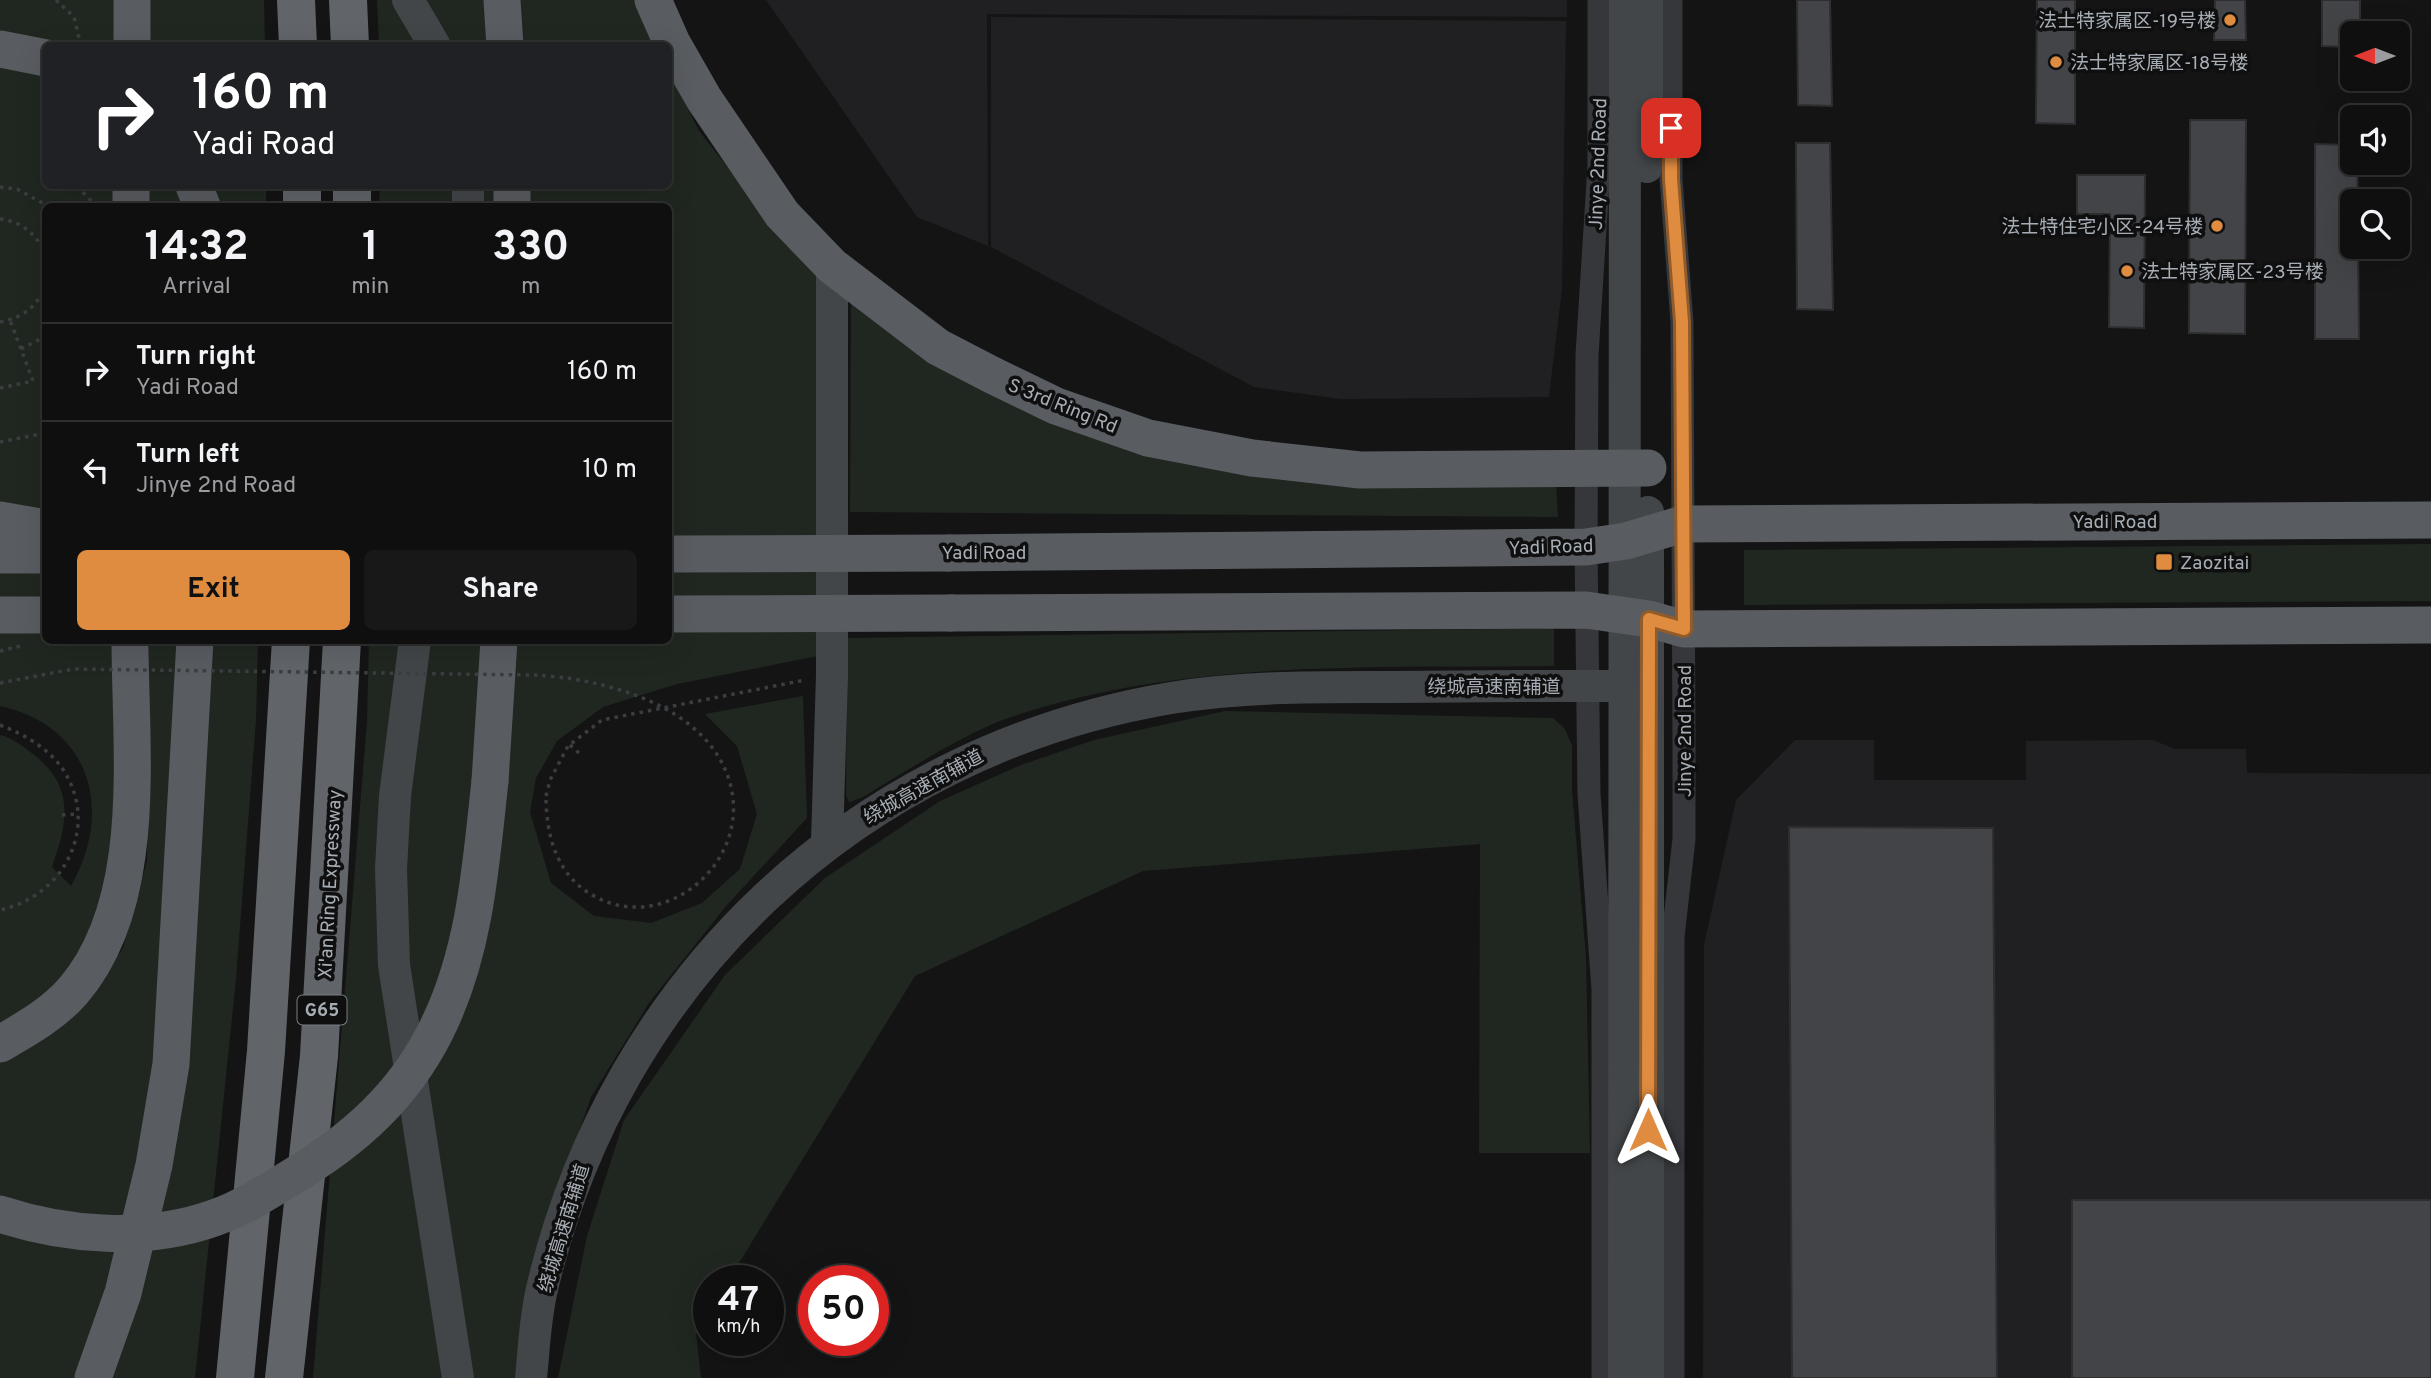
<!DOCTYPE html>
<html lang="en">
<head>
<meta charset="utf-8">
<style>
  body { margin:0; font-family:Overpass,"Noto Sans SC",sans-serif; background:#181819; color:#f1f3f6; height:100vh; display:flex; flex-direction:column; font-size:26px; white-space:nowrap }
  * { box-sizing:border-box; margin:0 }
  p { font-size:23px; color:#9b9c9f }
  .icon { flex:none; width:38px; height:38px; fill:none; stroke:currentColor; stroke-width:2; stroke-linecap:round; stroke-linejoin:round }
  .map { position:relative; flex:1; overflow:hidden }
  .drawer { position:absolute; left:42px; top:203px; width:630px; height:441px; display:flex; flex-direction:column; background:#0f0f10; border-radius:10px; box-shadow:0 7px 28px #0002,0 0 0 2px #2f2f30 }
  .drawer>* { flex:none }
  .guide { position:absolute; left:42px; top:42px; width:630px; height:147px; border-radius:10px; box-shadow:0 7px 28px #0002,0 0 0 2px #2f2f30; background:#202124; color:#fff; overflow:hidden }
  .needle { width:46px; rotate:270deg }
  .buttons { position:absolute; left:2340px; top:21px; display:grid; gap:14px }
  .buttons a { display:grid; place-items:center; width:70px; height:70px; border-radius:10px; background:#0f0f10; box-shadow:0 7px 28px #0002,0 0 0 2px #2f2f30; font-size:35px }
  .speed { position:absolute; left:693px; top:1265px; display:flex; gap:14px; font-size:35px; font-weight:700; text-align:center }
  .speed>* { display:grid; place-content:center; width:91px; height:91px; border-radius:50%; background:#0f0f10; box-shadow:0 7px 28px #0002,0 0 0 2px #2f2f30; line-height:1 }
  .speed small { font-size:18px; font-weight:400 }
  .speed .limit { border:10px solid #d22; background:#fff; color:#111 }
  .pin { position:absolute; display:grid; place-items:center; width:60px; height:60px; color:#fff; margin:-30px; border-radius:14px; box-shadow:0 4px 10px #0006 }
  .me { position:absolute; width:77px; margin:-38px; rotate:0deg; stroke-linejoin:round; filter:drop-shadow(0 0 5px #0008) }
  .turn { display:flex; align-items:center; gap:24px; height:147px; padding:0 35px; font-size:32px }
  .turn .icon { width:91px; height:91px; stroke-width:2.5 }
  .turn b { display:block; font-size:49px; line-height:60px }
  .eta { display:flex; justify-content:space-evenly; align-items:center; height:119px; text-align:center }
  .eta b { font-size:42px; font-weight:700; line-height:49px }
  .button { display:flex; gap:14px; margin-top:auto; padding:14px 35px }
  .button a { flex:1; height:80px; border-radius:10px; background:#e08c40; color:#111; font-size:28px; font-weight:700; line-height:80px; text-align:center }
  .button a+a { background:#181819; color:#f1f3f6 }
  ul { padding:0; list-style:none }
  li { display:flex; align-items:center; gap:21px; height:98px; padding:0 35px; border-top:2px solid #2f2f30 }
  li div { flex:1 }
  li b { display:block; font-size:26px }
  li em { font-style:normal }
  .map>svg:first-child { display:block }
</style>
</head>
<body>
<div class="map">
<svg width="2431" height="1378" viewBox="0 0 2431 1378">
  <rect width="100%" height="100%" fill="#141415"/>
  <path fill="#202022" d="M766,0h801v17l-580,-3 1,232 -71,-29z
    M991,17l575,4 -4,268 -13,108 -208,2 -87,-12 -263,-140z
    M1795,740h79v40h152v-39l127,-1 22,9h71l1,24 184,1v604h-728l1,-433 32,-145z"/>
  <path fill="#202720" d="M0,0h120v45l-74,1v140h74v20h-74v434l75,1 -12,261 -59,96 -50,25v-288c13,3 22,11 33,19 42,32 35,68 19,113l19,19c43,-76 20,-160 -71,-180z
    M148,0h116l1,45h-117z
    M377,0h260l18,45h-276z
    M669,71l30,60 80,101 42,39 2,384 -146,29 -74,23 -46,34 -21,37 -6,34 21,71 43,33 57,7 51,-20 38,-34 17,-55 -20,-68 -32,-32 98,-18 4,122 -81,88 -77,97 -58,94 -60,173 -16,108h-202l54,-656 2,-81 299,-1v-434h-289l1,-20h288z
    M148,186h118v20h-118z
    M851,299l254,140 451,44 2,34 -708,-5z
    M2431,544v57l-687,4v-55z
    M1554,628v38c-179,2 -372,-7 -543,51 -47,16 -106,55 -150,81l-12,4 -3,-7 1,-157z
    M149,641h109l-2,79 -20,258 -41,400h-195v-322l87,-55 36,-53 24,-87z
    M1225,711l328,7 12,11 7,17v44l14,168 4,195h-111l1,-309 -337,27 -228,105 -187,305h-19v32l-13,21 5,44h-143l29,-142 37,-116 101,-145 100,-97 115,-77 81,-36 73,-25z"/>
  <path fill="#434448" stroke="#2e2e31" stroke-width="2" d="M1797,0h33l2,106 -34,-1z
    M2037,0h38v124l-39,-1z
    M2215,0h30l1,40h-32z
    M2322,0h38v33h-8v14l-30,-1z
    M2190,120h56l-1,214 -56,-1z
    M1796,143h34l3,167 -36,-1z
    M2315,144l37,1v18h5l1,38h-6v46h6l1,92h-44z
    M2077,175h68l-1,153 -35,-1 1,-113h-33z
    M1789,827l204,1 4,550h-205z
    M2072,1200h359v178h-359z"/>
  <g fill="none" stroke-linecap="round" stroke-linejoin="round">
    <path stroke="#3b3e41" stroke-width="3.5" stroke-dasharray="3.5 5" stroke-linecap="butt" d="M56,0l18,17 7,29
      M77,186l19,20
      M0,187l17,2 31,17
      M0,219c22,2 41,18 46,40
      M0,322c23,-4 40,-17 46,-40
      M21,349l25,-13
      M0,388l33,-7 -23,-61
      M0,442l46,-9
      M0,651l25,-6
      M0,725c23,9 47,22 62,43 39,57 3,128 -62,142
      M570,745l11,10
      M546,796l4,-16 18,-34 34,-26 203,-40
      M62,815l14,-1"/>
    <path stroke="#35373a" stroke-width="23" d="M1599,0v165l-12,190 -1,192 3,247 14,196v388
      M1671,0v179l11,143 2,421v96l-11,98v441"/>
    <path stroke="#434649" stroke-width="32" d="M408,0l27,46
      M1647,0v167
      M468,186v20
      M415,640l-20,156 -4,73 3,96 64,413
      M827,842l5,-167v-409
      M531,1378c3,-29 4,-60 11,-89 73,-310 314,-538 629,-591 74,-12 148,-11 223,-11 85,-1 169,-1 254,-1
      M1624,1378l1,-1378
      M1648,1378v-866"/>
    <path stroke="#595c61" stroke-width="37" d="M502,0l3,46
      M653,0l19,43 32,56 78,115 50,52 106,81 54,28 64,31 92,32 104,20 108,12 288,-2
      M132,46v-46
      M0,49l46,9
      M194,186l8,20
      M131,206v-20
      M512,206v-20
      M0,520l46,8
      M949,553l637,-6 40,-6 57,-17 748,-4
      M0,555h46
      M951,613l635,-3 63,9 35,10 747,-4
      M0,615h46
      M490,781l9,-141
      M0,1044c26,-15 53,-30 73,-53 77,-90 57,-240 57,-351
      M93,1378l30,-85 31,-128 17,-101 24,-424"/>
    <path stroke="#61656a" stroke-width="38" d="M296,0l2,46
      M348,0l2,46
      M302,186v20
      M352,206v-20
      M235,1378l31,-327 25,-411
      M284,1378l35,-322 23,-416"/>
    <path stroke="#3b3e41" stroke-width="3.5" stroke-dasharray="3.5 5" stroke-linecap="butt" d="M0,683l73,-14 459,6c71,3 176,30 198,108 22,78 -64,153 -136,113 -37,-20 -48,-60 -48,-100"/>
    <path stroke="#595c61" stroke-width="37" d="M668,554l281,-1
      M668,614l283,-1
      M0,1214c68,22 146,28 214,4 32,-11 61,-31 89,-48 61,-38 108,-84 138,-150 35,-76 40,-158 49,-239"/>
  </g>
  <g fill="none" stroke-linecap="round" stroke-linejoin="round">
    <g stroke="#925b2a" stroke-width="18">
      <path id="route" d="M1648,1130l1,-511 35,10 -2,-307 -11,-143v-51"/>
    </g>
    <use href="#route" stroke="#e08c40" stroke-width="12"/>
  </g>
  <g fill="#e08c40" stroke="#0f0f10" stroke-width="2.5">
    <circle cx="2230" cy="20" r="7"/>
    <circle cx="2056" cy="62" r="7"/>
    <circle cx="2217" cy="226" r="7"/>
    <circle cx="2127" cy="271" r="7"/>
    <rect x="2155" y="553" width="18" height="18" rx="3.5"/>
  </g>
  <g text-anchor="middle" stroke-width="7" stroke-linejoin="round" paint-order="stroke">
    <rect fill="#0f0f10" stroke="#797e83" stroke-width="2" x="297.5" y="995.5" width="49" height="29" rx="5"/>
    <g font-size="18" font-weight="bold" fill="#a6adb4">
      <text x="322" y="1016">G65</text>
    </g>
    <g font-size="19" fill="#a6adb4" stroke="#0f0f10" text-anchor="start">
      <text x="2216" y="27" text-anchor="end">法士特家属区-19号楼</text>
      <text x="2070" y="69">法士特家属区-18号楼</text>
      <text x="2203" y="233" text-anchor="end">法士特住宅小区-24号楼</text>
      <text x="2141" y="278">法士特家属区-23号楼</text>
      <text x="2180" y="569">Zaozitai</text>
    </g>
    <g font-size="19" fill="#a6adb4" stroke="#0f0f10">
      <text transform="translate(1597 164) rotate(-88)" y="7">Jinye 2nd Road</text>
      <text transform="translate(1063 405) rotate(22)" y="7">S 3rd Ring Rd</text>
      <text x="2115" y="528">Yadi Road</text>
      <text transform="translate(1551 546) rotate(-2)" y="7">Yadi Road</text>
      <text x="984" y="559">Yadi Road</text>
      <text x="1494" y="693">绕城高速南辅道</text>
      <text transform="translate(1684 731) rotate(-90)" y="7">Jinye 2nd Road</text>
      <text transform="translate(923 786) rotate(-29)" y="7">绕城高速南辅道</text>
      <text transform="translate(329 884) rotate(-87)" y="7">Xi'an Ring Expressway</text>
      <text transform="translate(563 1228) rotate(-73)" y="7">绕城高速南辅道</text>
    </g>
  </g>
</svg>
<div class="buttons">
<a><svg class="needle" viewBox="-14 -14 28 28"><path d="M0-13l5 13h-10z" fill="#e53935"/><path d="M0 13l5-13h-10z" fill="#9b9c9f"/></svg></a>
<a><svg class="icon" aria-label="sound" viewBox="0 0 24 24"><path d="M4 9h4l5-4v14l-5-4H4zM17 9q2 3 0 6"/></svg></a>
<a><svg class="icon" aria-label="search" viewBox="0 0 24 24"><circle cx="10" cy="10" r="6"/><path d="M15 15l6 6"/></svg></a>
</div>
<div class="speed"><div>47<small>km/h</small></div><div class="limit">50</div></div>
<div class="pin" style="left:1671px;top:128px;background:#d93025"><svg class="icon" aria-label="arrive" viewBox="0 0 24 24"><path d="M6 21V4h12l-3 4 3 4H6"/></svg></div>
<svg class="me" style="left:1648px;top:1130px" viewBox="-20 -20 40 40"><path d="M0-17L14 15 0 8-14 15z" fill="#e08c40" stroke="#fff" stroke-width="4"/></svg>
<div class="guide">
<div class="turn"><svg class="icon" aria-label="right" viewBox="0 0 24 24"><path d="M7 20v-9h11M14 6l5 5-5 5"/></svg><div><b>160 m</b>Yadi Road</div></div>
</div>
<section class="drawer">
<div class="eta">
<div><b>14:32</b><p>Arrival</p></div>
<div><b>1</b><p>min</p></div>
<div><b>330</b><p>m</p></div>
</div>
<ul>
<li><svg class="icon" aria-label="right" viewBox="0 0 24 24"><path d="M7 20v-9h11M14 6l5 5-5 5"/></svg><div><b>Turn right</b><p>Yadi Road</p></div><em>160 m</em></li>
<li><svg class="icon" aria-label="left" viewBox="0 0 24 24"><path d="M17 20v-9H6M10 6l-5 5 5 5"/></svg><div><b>Turn left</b><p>Jinye 2nd Road</p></div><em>10 m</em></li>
</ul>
<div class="button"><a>Exit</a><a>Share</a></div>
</section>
</div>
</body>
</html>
